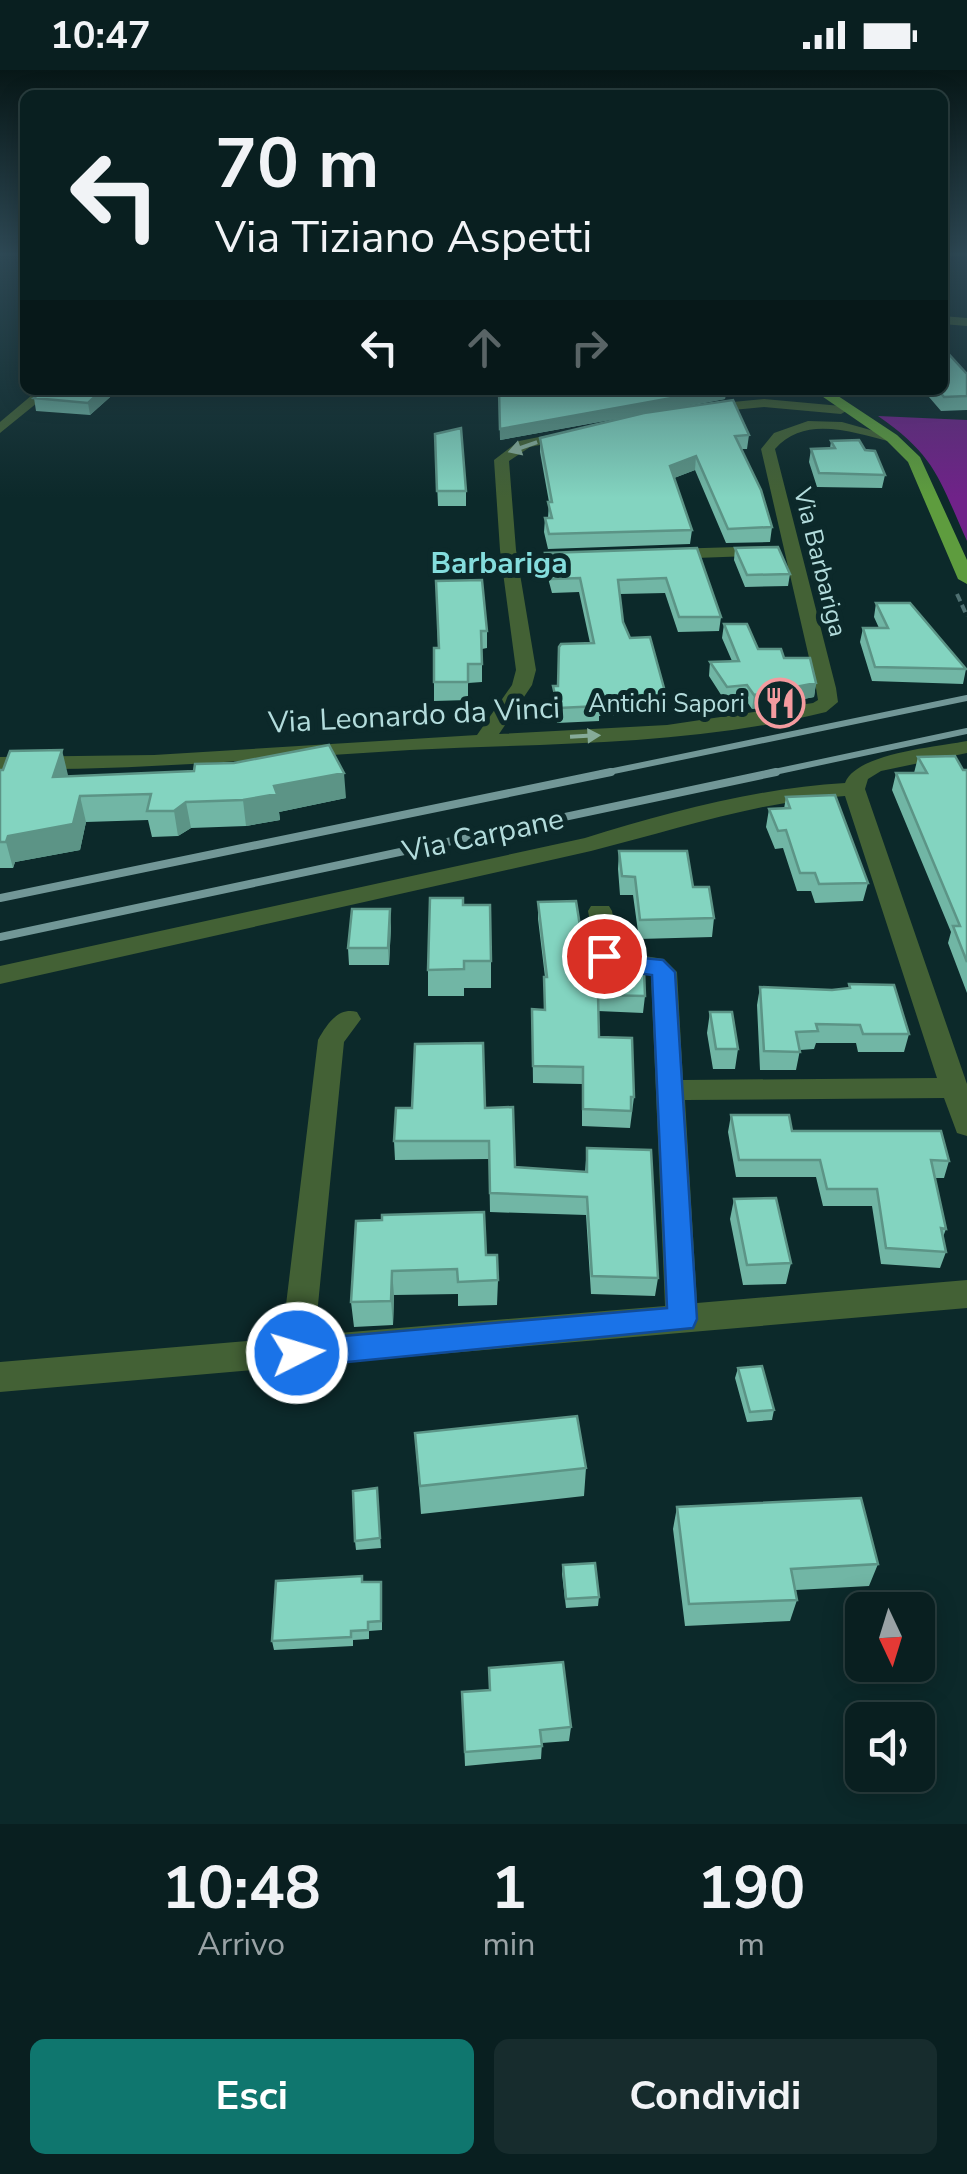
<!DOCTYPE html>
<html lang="it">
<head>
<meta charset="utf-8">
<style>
  body { margin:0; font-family:"Nunito Sans",sans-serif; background:#172c2d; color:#f1f3f6; height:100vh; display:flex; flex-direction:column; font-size:38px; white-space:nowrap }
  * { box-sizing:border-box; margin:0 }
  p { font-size:32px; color:#99a2a5 }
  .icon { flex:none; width:55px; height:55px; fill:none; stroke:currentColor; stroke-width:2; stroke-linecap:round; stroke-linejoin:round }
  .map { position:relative; height:1754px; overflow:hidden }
  .sheet { display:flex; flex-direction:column; background:#091f20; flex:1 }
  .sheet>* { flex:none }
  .guide { position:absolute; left:20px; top:20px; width:928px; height:305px; border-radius:15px; box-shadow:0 5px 25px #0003,0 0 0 2px #293d3e; background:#091f20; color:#f1f3f6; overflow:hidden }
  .needle { width:65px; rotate:176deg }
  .tools { position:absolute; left:845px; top:1522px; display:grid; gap:20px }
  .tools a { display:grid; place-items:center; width:90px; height:90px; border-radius:15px; background:#091f20; box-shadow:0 5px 25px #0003,0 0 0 2px #293d3e; font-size:50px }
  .pin { position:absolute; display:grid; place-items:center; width:85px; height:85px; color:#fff; margin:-42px; border:5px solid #fff; border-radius:50%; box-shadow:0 2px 10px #0007 }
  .me { position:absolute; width:110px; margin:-55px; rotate:85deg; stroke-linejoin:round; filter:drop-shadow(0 0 8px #0008) }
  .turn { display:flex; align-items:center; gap:35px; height:210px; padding:0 30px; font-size:45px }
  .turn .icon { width:130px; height:130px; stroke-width:2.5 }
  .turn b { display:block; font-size:70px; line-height:85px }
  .lanes { display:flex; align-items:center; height:95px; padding:0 30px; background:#0003; justify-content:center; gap:50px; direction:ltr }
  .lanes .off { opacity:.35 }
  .eta { display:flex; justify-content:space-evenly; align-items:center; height:170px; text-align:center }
  .eta b { font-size:60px; font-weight:700; line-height:70px }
  .button { display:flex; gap:20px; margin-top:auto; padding:20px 30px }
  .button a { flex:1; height:115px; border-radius:15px; background:#0f766e; color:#fff; font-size:40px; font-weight:700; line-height:115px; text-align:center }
  .button a+a { background:#172c2d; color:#f1f3f6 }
  .status { display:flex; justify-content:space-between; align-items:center; height:70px; padding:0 50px; background:#091f20; direction:ltr }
  .status svg { height:28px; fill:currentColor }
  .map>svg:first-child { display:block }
</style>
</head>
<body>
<div class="status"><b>10:47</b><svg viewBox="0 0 49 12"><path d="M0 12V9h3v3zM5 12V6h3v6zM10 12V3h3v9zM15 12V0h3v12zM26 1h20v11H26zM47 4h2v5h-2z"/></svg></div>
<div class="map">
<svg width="967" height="1754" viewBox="0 0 967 1754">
  <rect width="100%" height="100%" fill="#0c292a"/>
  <path fill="#702289" d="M878,346l89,4v121c-28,-62 -31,-85 -89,-125z"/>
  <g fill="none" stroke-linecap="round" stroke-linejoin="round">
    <path stroke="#000e2d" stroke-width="4" d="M942,189l25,-2"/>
    <path stroke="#4f7071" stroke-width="4" stroke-dasharray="8 4" stroke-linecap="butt" d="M957,524l10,22"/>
    <path fill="#436135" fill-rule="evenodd" d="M942,246l25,2v8l-25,-2z
      M38,320h15l-53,43v-11z
      M764,329l77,7 7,4 -7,4 -77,-7 -63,6 -7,-4 7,-4z
      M808,351l34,1 57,16 -7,4c-38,-9 -87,-28 -117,7l61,239 2,14 -12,10c-136,34 -277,31 -416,38 -137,8 -273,21 -410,19v-12l154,-2 323,-20 35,-50 4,-15 -16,-120 -6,-90 25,-19 55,-11 7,4 -2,3 -49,10 -21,14 7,89 20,120 -4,15 -33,49 168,-9 146,-22 5,-3 -2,-12 -55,-239 13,-16z
      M769,476l8,5 -2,4 -106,4 -8,-5 8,-5z
      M967,671v12l-86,18 -13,8 -3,10 102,295v52l-10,-3 -13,-35 -259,2 12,203 270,-23v28l-967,84v-30l282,-24 36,-298c9,-16 20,-33 39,-28l4,7 -17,23 -29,293 350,-29 -14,-331 -53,-10 -10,-54 3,-5h18l3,5 7,41 45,7 13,13 6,108 254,-2 -92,-282c-87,5 -169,34 -254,55l-591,133v-18l585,-128c83,-26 173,-50 260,-55 11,-30 92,-36 122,-42z"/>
    <path fill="#5e9c3e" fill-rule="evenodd" d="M813,320h16l68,45 23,22 47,103v24l-9,-5 -50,-117 -21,-21z"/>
    <path stroke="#729797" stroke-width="6" d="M599,704l368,-76
      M765,704l202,-43"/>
    <path stroke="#729797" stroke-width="8" d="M0,828l611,-126
      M0,867l776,-165"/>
  </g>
  <path fill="#71b6a5" d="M967,304v36l-26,1 -18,-21h19z
    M118,320l-28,25 -54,-4 -2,-13z
    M499,320h240l-1,2h-12l-1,7 -62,12 86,24 -2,14h-6l31,78 -2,15 -44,1 -31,-73 -21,8 18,52 -2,14 -142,5 -4,-17 1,-14h3l1,-16 -9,-50v-14l92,-22 -132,24z
    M435,364l31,57v15h-28z
    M831,371l34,9 20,25 -3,13 -65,-1 -8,-25 2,-13 19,-1z
    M697,478l24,69 -2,14 -41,1 -13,-39 -45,1 3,28 7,16 37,61 -1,15 -67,2v5l-42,2 -4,-22v-15h5l32,-43 -11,-51 -27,1 -7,-26v-14z
    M735,478l55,26 -2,12 -43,1 -11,-27z
    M436,511l51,50v17l-5,1v33l-14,1v17l-34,1v-53h4z
    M876,533l90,66 -3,15 -91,-3 -12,-39 3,-14h16l-5,-11z
    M724,554l34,25 26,9 32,25 -2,14 -62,12 -7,-10 -20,2 -16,-25 1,-14 22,-1 -10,-23z
    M918,687l49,13v223l-19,-50 3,-11 -59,-142 4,-17h18z
    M0,700l67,6 279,22 -67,14 1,8 -34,6 -55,2 -13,8 -26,1 -4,-17 -62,2 -6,28 -65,12 -2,6h-13z
    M786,727l82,86 -5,18 -48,2 -4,-12h-14l-14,-43 -8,1 -9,-22 3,-18h15z
    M619,781l74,36 21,31 -2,19 -73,2 -6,-44h-13l-2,-26z
    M538,832l42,24 17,42 48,28 -2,17 -45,-2 1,26 35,60 -4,31 -48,-2v-42l-49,-1 -1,-74 12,1 1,-33 -7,-58z
    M463,835l28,56v27h-27v8h-36v-26z
    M391,856l-2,39h-40l-1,-17z
    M849,914l60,50 -5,18h-46l-2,-9h-40l-2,6 -14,1 -4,20h-36l-3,-65 3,-18 72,3 17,-2z
    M710,942l28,37 -3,20h-22l-6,-36z
    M485,1038l30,59 70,5 2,-24 71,130 -3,18 -64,-2 -5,-79 -96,-3 -1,-53 -94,1 -1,-19z
    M731,1045l61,16 157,30 -5,17h-9l11,51 -3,8 3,15 -6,16 -59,-4 -9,-58h-49l-7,-29h-80l-8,-45z
    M734,1129l57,64 -5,21 -43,1 -13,-66z
    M356,1151l130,34 12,25 -1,25 -39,1v-12l-64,1 -1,30 -39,2 -3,-25z
    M738,1298l36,42 -2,10 -25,2 -12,-44z
    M415,1363l171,35 -2,28 -163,18z
    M377,1418l4,60 -25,2 -1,-9z
    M677,1437l201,57 -9,22 -73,4 1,10 -7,21 -105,5 -12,-97z
    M563,1495l36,32 -1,9 -32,2 -4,-34z
    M362,1506l1,6 19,9v39l-13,1v8l-16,1v6l-79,4 -2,-9z
    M489,1598l82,59 -2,14 -27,2 -1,16 -76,7 -3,-74 27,-2z"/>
  <path fill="#5c9486" d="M102,320h16l-28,25 -2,-12z
    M716,320h10l-1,9 -225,41v-11z
    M696,386l-1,14 -26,10 1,-14z
    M816,613l-2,14 -62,12 2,-14z
    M62,680l6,25 -9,27 -6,-25z
    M344,703l2,25 -67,14 1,8 -34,6 -3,-26 31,-14z
    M80,726l6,26 -6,28 -65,12 -2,6 -7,-26 2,-6z
    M186,732l5,26 -13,8 -4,-25z
    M390,839l1,17 -2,39 -1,-17z
    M392,1201l2,24 -1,30 -2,-24z"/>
  <path fill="#83d4c0" stroke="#5c9486" stroke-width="2.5" d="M942,280h3l22,24v22l-23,1 -6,-7h4z
    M44,320h58l-14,13 -54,-5z
    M499,320h217l-216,39z
    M733,330l16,35 -14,1 26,54 11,37 -44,2 -32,-73 -26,10 22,64 -143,4 -4,-16h7l-4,-16h4l-12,-64 104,-25z
    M461,358l5,63h-29l-2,-57z
    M859,370l6,10 10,1 10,24 -66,-2 -8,-24 24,-1 -4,-7z
    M778,477l12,27 -43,1 -12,-27z
    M697,478l24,69h-42l-13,-39 -48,2 5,42 7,16 20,-1 17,62 -69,2 2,5 -42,2 -5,-22h5l1,-39 2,-3 33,-1 -14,-65 -28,1 -7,-26z
    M482,510l5,51h-6l1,33h-14v18h-34v-34h5l-3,-67z
    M876,533h34l56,66 -91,-2 -12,-39h25z
    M724,554h23l11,25h23l3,9h26l6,25 -62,12 -7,-10 -20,2 -17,-25 29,-1z
    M329,675l15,28 -70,13 3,8 -34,6 -57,2 -12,9h-27l4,-17 -71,2 -7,28 -65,12 -2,6h-6v-72h3l7,-19 52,-1 -9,27 141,-6 1,-7 39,-1z
    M955,686l8,14h4v192l-14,-36h7l-64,-153h31l-9,-16z
    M835,725l33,88 -49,1 -4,-11h-15l-14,-43 -8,1 -9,-22 21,-1 -4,-11z
    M619,781h68l6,36h16l5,31 -74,2 -5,-43 -13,-1z
    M430,828h33v7h27l1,56h-27v8l-36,1z
    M576,831l4,25h10l7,42 47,2 1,26 -47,-1 1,42 33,1 2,59h-3v14l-48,-2v-42l-50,-1 -1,-57 13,1 -1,-33h3l-9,-75z
    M352,839h38l-2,39h-40z
    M849,914l45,1 15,49h-46l-3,-9 -44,-1 2,7 -22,1 4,20 -36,-1 -4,-64 72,3 18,-2z
    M710,942h22l6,37h-22z
    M483,973l2,65 28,-1 2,60 72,5v-24l64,2 7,128 -66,-2 -5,-79 -97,-4 -1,-52h-95l2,-33h16l3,-64z
    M731,1045h58l3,16h149l8,30 -18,-1 15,69 -5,-1 5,24 -60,-4 -9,-59h-50l-7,-29h-81z
    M776,1128l15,65 -44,2 -13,-66z
    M484,1142l2,43h11l1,25 -40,2 -1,-13 -65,2 -1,30 -40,1 5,-81 26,-1v-5z
    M762,1296l12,44 -24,2 -12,-44z
    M577,1346l9,52 -166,18 -5,-53z
    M377,1418l3,50 -25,3 -2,-50z
    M861,1428l17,66 -87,5 6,31 -108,4 -12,-97z
    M595,1493l4,34 -33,2 -3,-34z
    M362,1506v6h19v39l-13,1v8l-17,1v6l-79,4 4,-60z
    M563,1592l8,65 -31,3 2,16 -77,6 -3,-60 28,-2 -1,-22z"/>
  <defs><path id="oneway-solid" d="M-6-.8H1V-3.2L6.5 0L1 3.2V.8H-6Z" transform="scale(2.5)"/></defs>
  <g fill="#86ab99">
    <use href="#oneway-solid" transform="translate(523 377) rotate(161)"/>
    <use href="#oneway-solid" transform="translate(585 666) rotate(-3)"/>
  </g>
  <linearGradient id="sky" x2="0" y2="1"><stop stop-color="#071717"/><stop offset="0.43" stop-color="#2e4955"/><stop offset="1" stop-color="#2e4955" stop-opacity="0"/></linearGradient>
  <rect width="967" height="428" fill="url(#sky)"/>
  <path fill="#1a73e8" stroke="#114b97" stroke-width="2.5" d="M604,879l18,7 41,4 12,12 22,347 -4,9 -396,39 -11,-4 -4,-10 4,-9 11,-4 370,-32 -15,-333 -42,-6 -17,-13z"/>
  <defs>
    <g id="restaurant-ring" transform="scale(2.5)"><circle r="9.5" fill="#0c292a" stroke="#f49b9f" stroke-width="1.5"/><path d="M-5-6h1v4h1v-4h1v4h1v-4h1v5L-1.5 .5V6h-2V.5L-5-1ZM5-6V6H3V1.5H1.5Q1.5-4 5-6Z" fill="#f49b9f"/></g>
  </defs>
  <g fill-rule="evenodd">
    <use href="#restaurant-ring" x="780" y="633"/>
  </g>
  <g text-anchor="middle" stroke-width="10" stroke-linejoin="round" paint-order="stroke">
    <g font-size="25" fill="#b3dcdc" stroke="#0c292a">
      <text transform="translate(821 492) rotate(76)" y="9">Via Barbariga</text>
    </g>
    <g font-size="25" fill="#b3dcdc" stroke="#0c292a" text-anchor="end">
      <text x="745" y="642">Antichi Sapori</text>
    </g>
    <g font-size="30" font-weight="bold" fill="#84dddd" stroke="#0c292a">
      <text x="499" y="503">Barbariga</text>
    </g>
    <g font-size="30" fill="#b3dcdc" stroke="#0c292a">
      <text transform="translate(414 645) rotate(-3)" y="10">Via Leonardo da Vinci</text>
      <text transform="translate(483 765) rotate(-12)" y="10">Via Carpane</text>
    </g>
  </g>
</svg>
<div class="tools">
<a><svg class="needle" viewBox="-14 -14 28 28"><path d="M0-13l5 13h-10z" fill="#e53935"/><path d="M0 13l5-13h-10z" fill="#99a2a5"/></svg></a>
<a><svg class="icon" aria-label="sound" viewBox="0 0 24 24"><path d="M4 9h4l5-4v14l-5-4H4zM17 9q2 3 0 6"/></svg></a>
</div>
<div class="pin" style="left:604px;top:886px;background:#d93025"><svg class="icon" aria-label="arrive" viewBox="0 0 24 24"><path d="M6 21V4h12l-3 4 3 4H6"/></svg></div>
<svg class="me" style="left:297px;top:1283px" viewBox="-20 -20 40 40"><circle r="17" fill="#1a73e8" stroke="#fff" stroke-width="3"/><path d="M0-11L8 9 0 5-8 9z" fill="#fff"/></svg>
<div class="guide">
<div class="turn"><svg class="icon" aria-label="left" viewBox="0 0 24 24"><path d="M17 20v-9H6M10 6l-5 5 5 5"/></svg><div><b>70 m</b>Via Tiziano Aspetti</div></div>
<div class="lanes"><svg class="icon" aria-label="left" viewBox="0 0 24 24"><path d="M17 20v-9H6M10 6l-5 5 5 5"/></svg><svg class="icon off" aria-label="ahead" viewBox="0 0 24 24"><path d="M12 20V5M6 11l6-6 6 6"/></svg><svg class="icon off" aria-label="right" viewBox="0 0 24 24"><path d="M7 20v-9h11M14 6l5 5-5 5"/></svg></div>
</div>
</div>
<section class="sheet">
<div class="eta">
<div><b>10:48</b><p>Arrivo</p></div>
<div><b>1</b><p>min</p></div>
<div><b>190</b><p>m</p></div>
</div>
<div class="button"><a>Esci</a><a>Condividi</a></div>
</section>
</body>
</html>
